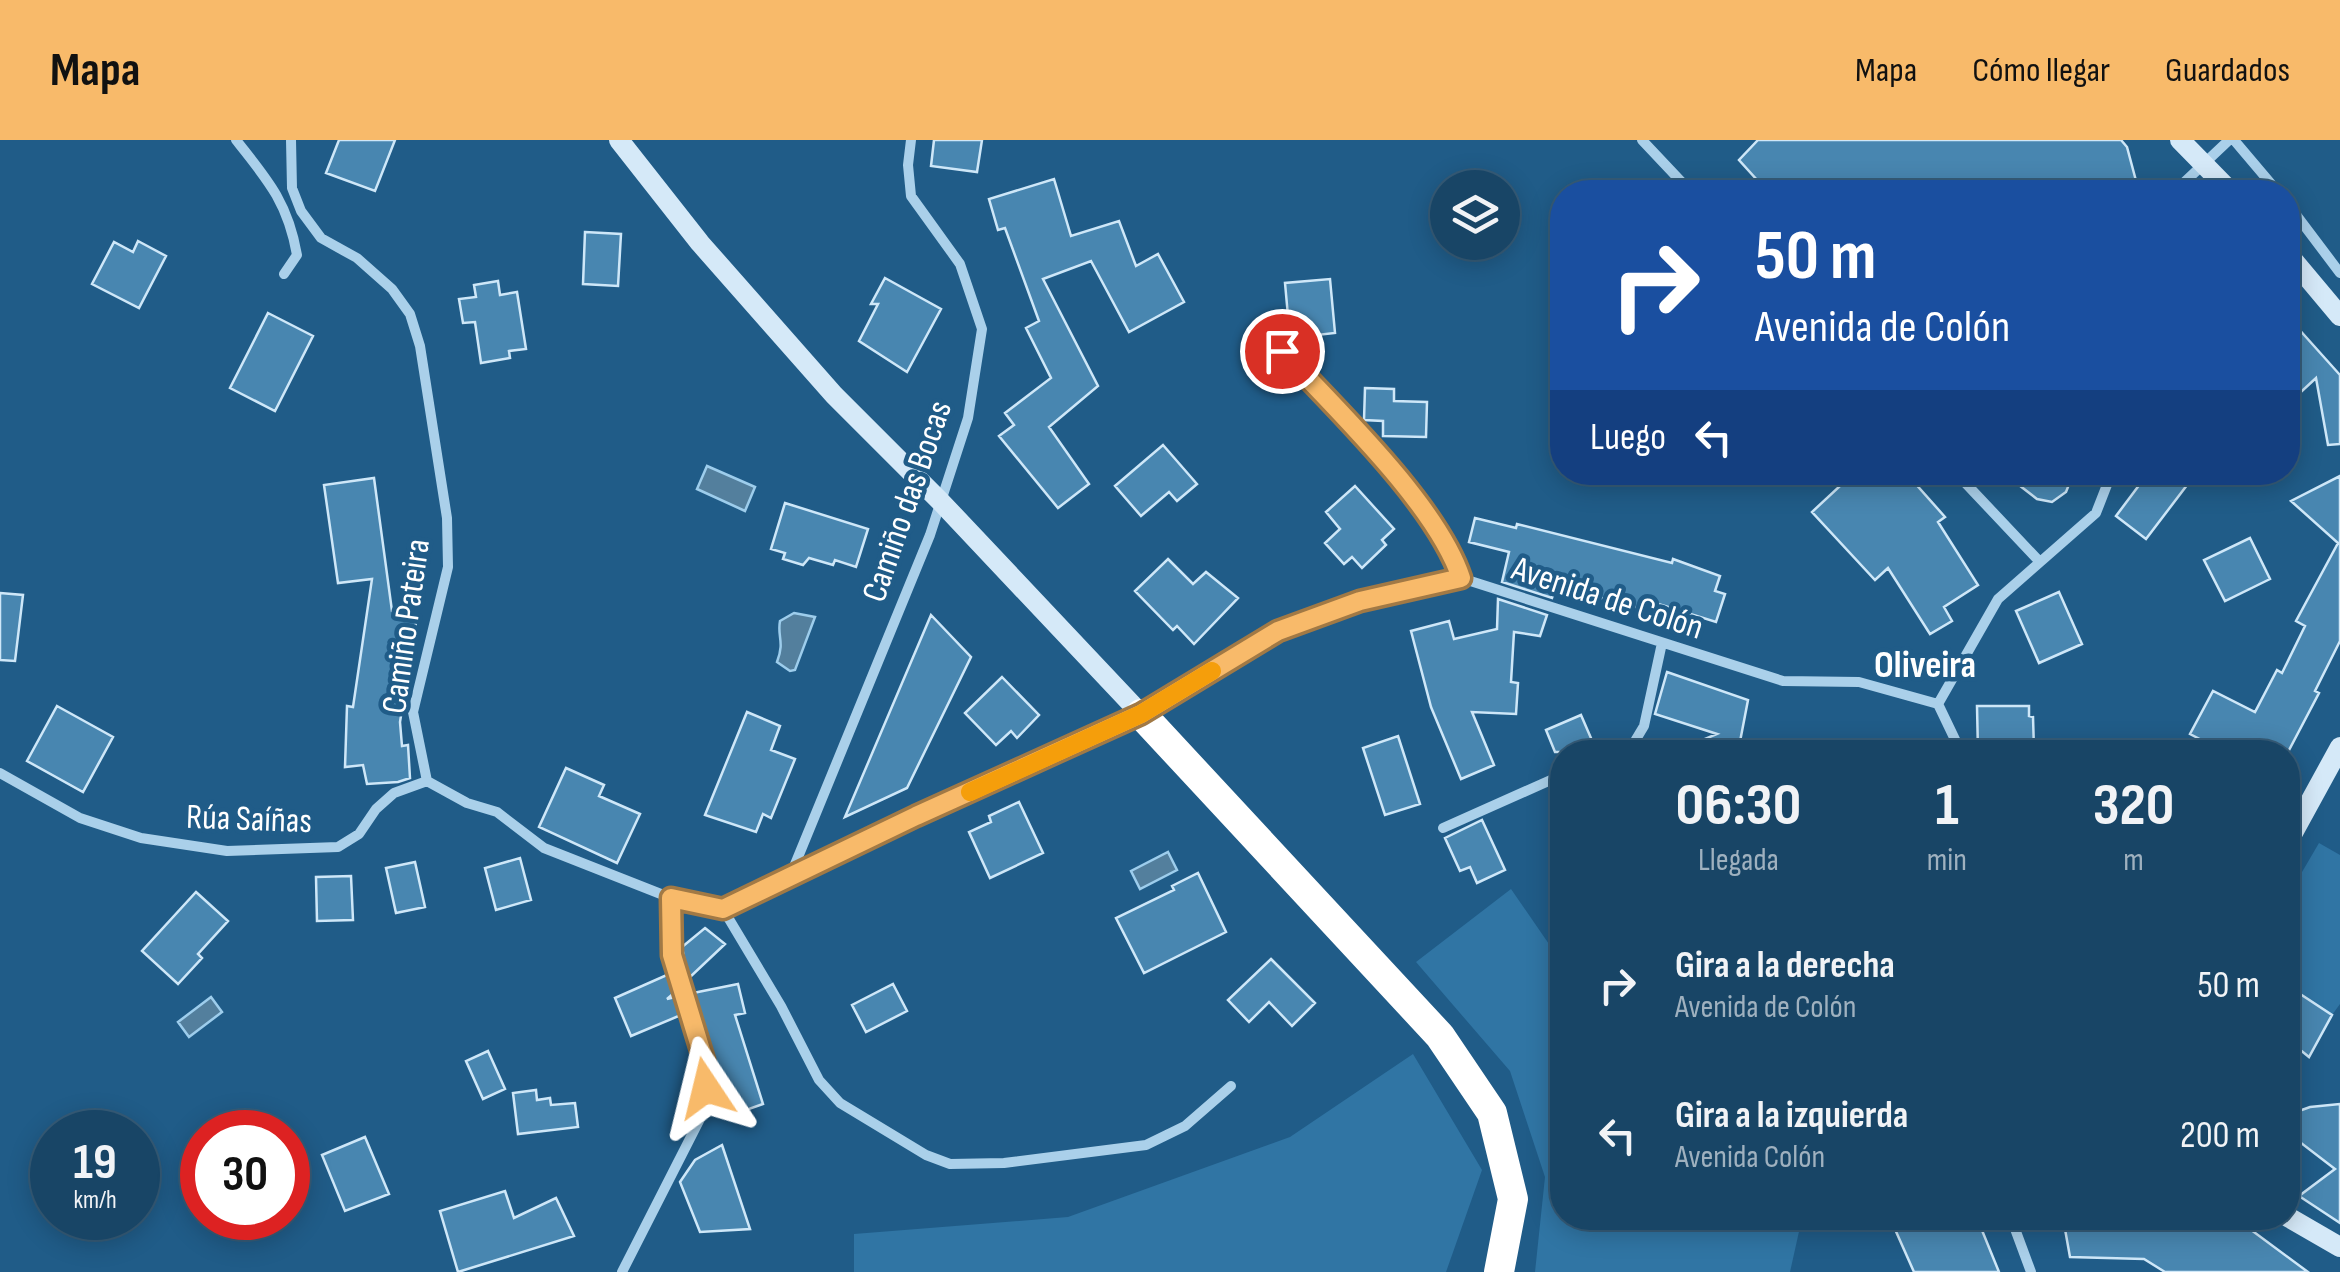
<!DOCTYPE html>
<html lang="es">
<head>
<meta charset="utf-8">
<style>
  body { margin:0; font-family:"Sofia Sans Condensed",sans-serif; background:#214c6c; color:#f1f3f6; height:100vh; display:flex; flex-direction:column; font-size:38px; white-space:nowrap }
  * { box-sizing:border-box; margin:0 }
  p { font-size:32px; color:#9fb1bf }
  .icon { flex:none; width:55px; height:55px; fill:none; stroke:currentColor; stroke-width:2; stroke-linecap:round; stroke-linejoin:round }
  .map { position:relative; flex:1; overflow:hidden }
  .details { position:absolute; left:1550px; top:600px; width:750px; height:490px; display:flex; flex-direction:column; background:#184566; border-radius:40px; box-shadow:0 5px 25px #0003,0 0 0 2px #365d7a }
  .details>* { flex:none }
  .hud { position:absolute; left:1550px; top:40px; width:750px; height:305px; border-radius:40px; box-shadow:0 5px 25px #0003,0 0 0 2px #365d7a; background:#1a4fa0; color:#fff; overflow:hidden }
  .controls { position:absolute; left:1430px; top:30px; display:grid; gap:20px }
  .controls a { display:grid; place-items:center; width:90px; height:90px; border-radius:50%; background:#184566; box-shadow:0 5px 25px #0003,0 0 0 2px #365d7a; font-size:50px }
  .speed { position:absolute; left:30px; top:970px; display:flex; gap:20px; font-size:50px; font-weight:700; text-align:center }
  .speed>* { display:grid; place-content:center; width:130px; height:130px; border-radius:50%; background:#184566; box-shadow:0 5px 25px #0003,0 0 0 2px #365d7a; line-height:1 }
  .speed small { font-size:25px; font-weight:400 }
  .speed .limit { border:15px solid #d22; background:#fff; color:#111 }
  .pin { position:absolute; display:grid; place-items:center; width:85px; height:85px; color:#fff; margin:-42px; border:5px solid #fff; border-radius:50%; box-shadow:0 2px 10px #0007 }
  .me { position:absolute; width:110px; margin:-55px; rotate:350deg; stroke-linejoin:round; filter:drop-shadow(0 0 8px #0008) }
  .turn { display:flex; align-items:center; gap:35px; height:210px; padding:0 40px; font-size:45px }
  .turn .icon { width:130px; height:130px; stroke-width:2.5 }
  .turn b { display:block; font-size:70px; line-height:85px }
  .then { display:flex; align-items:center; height:95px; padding:0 40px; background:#0003; gap:20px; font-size:38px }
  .eta { display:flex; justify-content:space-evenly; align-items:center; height:170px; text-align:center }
  .eta b { font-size:60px; font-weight:700; line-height:70px }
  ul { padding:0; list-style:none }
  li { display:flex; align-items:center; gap:30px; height:150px; padding:0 40px }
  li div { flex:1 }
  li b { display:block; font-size:38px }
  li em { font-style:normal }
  header { display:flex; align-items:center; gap:60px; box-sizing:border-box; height:140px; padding:0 50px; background:#f8ba6a; color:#111 }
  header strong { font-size:48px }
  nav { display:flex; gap:55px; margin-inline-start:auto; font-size:35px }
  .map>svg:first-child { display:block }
</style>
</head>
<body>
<header>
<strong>Mapa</strong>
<nav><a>Mapa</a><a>Cómo llegar</a><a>Guardados</a></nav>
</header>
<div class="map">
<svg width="2340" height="1132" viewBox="0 0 2340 1132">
  <rect width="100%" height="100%" fill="#205c88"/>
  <path fill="#3075a4" d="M2319,703l21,12v149l-8,11 -44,-29v-90z
    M1511,749l40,58 11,-8v279h240l-12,54h-255l10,-95 -35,-106 -94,-109z
    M1413,914l69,116 -36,102h-592v-38l214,-17 222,-80z"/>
  <path fill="#537f9d" stroke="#9dcdec" stroke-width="2.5" d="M707,326l48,21 -10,24 -48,-22z
    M794,473l21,4 -20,53 -5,1 -13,-9c8,-21 0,-25 3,-41z
    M1168,712l9,18 -37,19 -9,-18z
    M211,857l11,15 -33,25 -11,-15z"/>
  <path fill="#4886b0" stroke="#cee7f8" stroke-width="2.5" d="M339,0h56l-20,51 -49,-18z
    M934,0h48l-5,32 -46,-6z
    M1758,0h363l6,7 12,45h-371l-29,-32z
    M1054,39l17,57 48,-15 17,45 22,-12 26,48 -55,30 -38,-71 -48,18 55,107 -49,41 40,57 -31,24 -59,-72 15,-11 -9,-12 46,-35 -25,-50 13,-7 -34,-93 -7,2 -9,-31z
    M585,92l36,2 -3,52 -35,-2z
    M138,101l28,15 -27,52 -47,-24 22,-42 19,10z
    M885,138l56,31 -34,63 -48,-31 19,-37h-7z
    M1330,139l5,54 -45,5 -5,-55z
    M498,141l2,14 17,-3 9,57 -17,2 1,7 -29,5 -6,-41 -12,1 -4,-24 17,-2 -2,-12z
    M268,173l45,23 -38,75 -45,-23z
    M2288,177l52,58v69l-12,1 -12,-67 -28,26z
    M1365,248l29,1v12l33,1 -1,35 -43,-1v-15l-19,-1z
    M1163,305l34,39 -20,17 -8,-9 -28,24 -26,-30z
    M1855,332h50l40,45 -7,5 40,63 -34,22 8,14 -22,13 -42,-66 -13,12 -63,-68z
    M2002,332h72l-8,20 -14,10 -15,-3z
    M2149,332h48l-51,67 -30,-23z
    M2340,336v165l-25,50 4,2 -31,59h-63l-35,-18 23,-43 42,21 22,-42 5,3 23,-47 -9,-5 42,-78 -47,-42z
    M374,338l18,133 25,5 -17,106 2,24 6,-1 2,33 -12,4 -31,2 -4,-19 -18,2 2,-61 6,1 19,-128 -34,4 -14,-98z
    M1355,346l39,43 -12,11 4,5 -24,23 -10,-11 -8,7 -19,-21 15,-14 -14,-17z
    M785,363l83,26 -12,38 -21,-7 -2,5 -24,-7 -6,7 -20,-6 2,-6 -14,-4z
    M1475,378l41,10 1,-4 155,39 1,-4 47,17 -5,15 10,3 -9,28 -70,-22 -3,9 -87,-23 -4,12 -50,-16 7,-30 -40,-10z
    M2250,398l20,41 -45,22 -21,-41z
    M1168,419l25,25 13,-12 32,26 -44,46 -17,-18 -4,4 -38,-39z
    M2059,452l23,52 -43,19 -23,-52z
    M0,453l23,2 -8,66 -15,-1z
    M1498,459l49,16 -7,21 -26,-4 -3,50 7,1 -2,31 -44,-2 22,53 -33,14 -30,-72 -20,-76 38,-10 5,18 43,-10z
    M931,475l40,42 -64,131 -62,29z
    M1667,532l81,28 -10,52h-64l43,-18 -62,-20z
    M1002,537l37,38 -22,23 -6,-7 -15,14 -31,-32z
    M57,566l56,31 -30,55 -56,-31z
    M1977,566h52v10l4,1 1,33 -56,2z
    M747,572l33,14 -9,24 24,9 -24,59 -8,-4 -7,18 -51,-17z
    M1581,575l16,37h-42l-9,-22z
    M1398,596l22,68 -35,11 -22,-67z
    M566,628l38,17 -5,11 41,18 -23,49 -78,-36z
    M1019,662l24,51 -53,25 -21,-46 22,-10 -2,-6z
    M1482,680l23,50 -28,13 -7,-16 -10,4 -15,-33z
    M520,718l11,42 -35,10 -11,-42z
    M415,722l10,45 -29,6 -10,-45z
    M1198,733l28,59 -82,41 -28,-55 58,-28 -2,-4z
    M351,736l2,44 -36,1 -1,-44z
    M196,752l32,29 -30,33 4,4 -24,26 -36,-33z
    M705,788l20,16 -37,35 -6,-32z
    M1271,819l44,44 -23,23 -23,-24 -20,20 -21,-22z
    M669,834l5,19 -7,6 8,-2 6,18 -50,21 -16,-38z
    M738,844l7,29 -10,2 28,89 -31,11 -16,-48 -3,1 -20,-75z
    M893,844l14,27 -41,21 -14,-27z
    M2288,846l44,29 -23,42 -21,-17z
    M488,911l17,38 -22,10 -17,-38z
    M536,950l1,10 13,-2 1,7 24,-2 3,24 -60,7 -5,-41z
    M2340,964v119l-41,-27 36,-27 -47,-36v-18l22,-8z
    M365,997l24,57 -44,17 -23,-56z
    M722,1005l28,84 -50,3 -20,-50 15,-22z
    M505,1051l9,27 42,-20 18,38 -116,36 -18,-61z
    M1890,1078h87l22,54h-85z
    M2063,1078h172l73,54h-143l-21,-13 -74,-2z"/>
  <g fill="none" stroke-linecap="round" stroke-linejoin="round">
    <path stroke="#aad0ea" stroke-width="10" d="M236,0c32,40 52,63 61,115l-13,19
      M291,0l1,48 9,23 20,27 36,20 35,31 18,25 10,32 27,172 1,49 -35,145 14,69
      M1642,0l49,52
      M2234,0l44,52
      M2174,52l55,-52
      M2288,64l52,69
      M1259,187c48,51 96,101 140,155 25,30 50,58 62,96
      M1955,332l84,89
      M1938,564l60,-105 98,-86 16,-41
      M1938,564l23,48
      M1614,612l21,-11 9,-15 18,-83
      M0,633l80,45 61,20 86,13 111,-4 21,-13 17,-25 18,-16 33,-12
      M427,641l40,22 30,9 47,36 127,50 52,11 193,-93 225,-102 137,-83 82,-30 101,-23 322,103 76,1 79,22
      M1443,688l119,-53
      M789,739l141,-344 38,-117 14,-89 -22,-65 -49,-68 -3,-31 3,-25
      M723,769l58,97 38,74 21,23 86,52 24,9 54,-1 142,-18 39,-19 46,-40
      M2011,1078l20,54
      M622,1132l80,-157 5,-27 -4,-29 -31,-104 -1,-57"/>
    <path stroke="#d5e9f8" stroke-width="20" d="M619,0l81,103 134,152 107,107 200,212
      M2180,0l51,52
      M2288,114l52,62
      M2288,702l52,-95
      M2288,1077l52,30"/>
    <path stroke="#fff" stroke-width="30" d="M1141,574l299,322 52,77 21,86 -14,73"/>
  </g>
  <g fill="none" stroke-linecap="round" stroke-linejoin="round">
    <g stroke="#a17945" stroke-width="25">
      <path id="route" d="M706,948l-2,-28 -32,-105 -1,-57 52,11 193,-93 225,-102 137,-83 82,-30 101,-23c-24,-73 -125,-169 -179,-227"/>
    </g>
    <use href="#route" stroke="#f8ba6a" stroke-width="18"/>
    <path stroke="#f59e0b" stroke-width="18" d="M970,652l171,-78 71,-43"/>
  </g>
  <g text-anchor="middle" stroke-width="9" stroke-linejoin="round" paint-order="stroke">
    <g font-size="35" fill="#fff" stroke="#205c88">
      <text transform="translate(906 361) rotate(-71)" y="12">Camiño das Bocas</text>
      <text transform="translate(1608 457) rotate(18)" y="12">Avenida de Colón</text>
      <text transform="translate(405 486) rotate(-82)" y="12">Camiño Pateira</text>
      <text transform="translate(249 678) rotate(2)" y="12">Rúa Saíñas</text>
    </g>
    <g font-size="38" font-weight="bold" fill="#fff" stroke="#205c88">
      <text x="1925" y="537">Oliveira</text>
    </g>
  </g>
</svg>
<div class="controls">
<a><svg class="icon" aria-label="layers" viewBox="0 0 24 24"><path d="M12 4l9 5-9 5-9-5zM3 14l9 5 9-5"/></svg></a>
</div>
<div class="speed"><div>19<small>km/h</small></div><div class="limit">30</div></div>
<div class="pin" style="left:1282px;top:211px;background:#d93025"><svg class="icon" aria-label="arrive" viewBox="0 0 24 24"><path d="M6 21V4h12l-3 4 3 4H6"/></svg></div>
<svg class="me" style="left:706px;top:948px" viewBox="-20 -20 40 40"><path d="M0-17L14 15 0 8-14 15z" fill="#f8ba6a" stroke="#fff" stroke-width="4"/></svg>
<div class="hud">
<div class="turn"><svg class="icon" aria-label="right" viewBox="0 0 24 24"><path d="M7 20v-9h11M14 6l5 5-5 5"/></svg><div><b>50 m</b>Avenida de Colón</div></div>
<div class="then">Luego<svg class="icon" aria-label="left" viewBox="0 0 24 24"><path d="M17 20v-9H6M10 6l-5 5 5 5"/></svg></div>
</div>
<section class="details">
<div class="eta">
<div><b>06:30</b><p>Llegada</p></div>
<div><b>1</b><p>min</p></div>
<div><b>320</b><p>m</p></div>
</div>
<ul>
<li><svg class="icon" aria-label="right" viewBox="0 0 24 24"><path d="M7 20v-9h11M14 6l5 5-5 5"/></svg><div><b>Gira a la derecha</b><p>Avenida de Colón</p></div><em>50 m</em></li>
<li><svg class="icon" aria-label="left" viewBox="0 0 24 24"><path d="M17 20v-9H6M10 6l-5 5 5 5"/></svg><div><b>Gira a la izquierda</b><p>Avenida Colón</p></div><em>200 m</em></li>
</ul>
</section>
</div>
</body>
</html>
